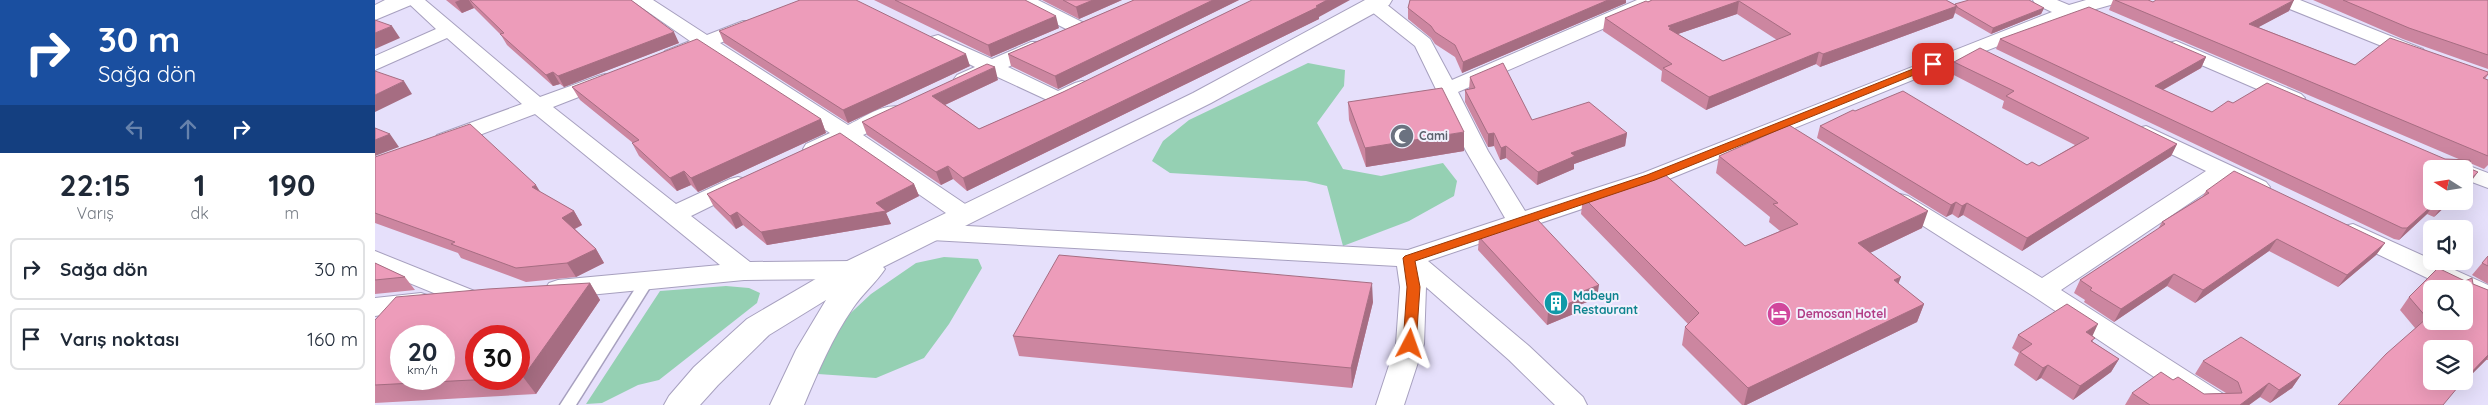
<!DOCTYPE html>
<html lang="tr">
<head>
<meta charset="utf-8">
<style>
  body { margin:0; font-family:Quicksand,sans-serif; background:#f6f6f7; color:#1f2937; height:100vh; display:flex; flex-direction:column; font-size:19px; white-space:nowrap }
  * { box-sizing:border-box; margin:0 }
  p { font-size:16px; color:#747a83 }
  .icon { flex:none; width:28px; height:28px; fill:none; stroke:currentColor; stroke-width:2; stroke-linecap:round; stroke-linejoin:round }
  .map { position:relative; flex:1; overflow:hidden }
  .details { display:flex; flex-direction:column; background:#fff; width:375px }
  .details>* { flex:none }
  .banner { background:#1a4fa0; color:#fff; overflow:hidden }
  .needle { width:32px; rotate:282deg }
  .tools { position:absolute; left:2048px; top:160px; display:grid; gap:10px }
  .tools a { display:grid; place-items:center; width:50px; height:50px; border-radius:8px; background:#fff; box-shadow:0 5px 20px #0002; font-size:25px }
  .speed { position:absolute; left:15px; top:325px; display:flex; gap:10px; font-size:25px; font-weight:700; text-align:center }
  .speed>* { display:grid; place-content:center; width:65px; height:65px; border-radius:50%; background:#fff; box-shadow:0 5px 20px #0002; line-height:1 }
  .speed small { font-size:12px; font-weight:400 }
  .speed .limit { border:8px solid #d22; background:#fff; color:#111 }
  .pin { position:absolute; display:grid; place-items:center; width:42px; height:42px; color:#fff; margin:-21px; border-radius:10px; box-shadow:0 2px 8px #0006 }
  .me { position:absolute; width:55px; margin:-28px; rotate:4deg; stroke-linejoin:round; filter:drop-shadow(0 0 4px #0008) }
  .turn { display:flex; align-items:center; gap:18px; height:105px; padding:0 15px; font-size:22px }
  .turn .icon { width:65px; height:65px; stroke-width:2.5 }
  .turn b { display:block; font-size:35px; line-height:42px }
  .lanes { display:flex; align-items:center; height:48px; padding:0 15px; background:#0003; justify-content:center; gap:25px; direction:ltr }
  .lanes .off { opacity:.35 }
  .eta { display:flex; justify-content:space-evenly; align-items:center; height:85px; text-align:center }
  .eta b { font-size:30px; font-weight:700; line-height:35px }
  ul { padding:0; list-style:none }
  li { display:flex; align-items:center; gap:15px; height:62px; margin:0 10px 8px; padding:0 5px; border:2px solid #e0e1e3; border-radius:8px }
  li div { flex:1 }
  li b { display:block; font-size:19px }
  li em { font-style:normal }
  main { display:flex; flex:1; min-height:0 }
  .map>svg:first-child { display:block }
</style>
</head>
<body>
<main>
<section class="details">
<div class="banner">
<div class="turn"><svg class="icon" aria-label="right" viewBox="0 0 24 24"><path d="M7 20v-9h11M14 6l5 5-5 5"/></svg><div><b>30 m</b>Sağa dön</div></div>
<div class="lanes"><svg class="icon off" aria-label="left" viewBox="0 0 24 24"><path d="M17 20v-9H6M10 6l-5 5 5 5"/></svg><svg class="icon off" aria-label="ahead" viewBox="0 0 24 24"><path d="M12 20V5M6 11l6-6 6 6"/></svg><svg class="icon" aria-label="right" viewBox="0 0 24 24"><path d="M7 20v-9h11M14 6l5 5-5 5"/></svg></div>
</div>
<div class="eta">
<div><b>22:15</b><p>Varış</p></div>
<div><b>1</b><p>dk</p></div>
<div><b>190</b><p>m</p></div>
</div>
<ul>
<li><svg class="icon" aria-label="right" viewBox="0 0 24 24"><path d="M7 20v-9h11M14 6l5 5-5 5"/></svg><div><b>Sağa dön</b></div><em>30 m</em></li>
<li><svg class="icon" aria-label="arrive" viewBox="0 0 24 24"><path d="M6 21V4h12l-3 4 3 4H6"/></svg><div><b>Varış noktası</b></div><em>160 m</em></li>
</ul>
</section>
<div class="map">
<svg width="2113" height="405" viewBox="0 0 2113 405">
  <rect width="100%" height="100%" fill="#e6e0fb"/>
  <path fill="#95d0b3" d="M933,63l37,7 -1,16 -27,37 26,46 38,7 62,-13 14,18 -3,15 -45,25 -66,25 -16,-60 -21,-5 -136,-8 -18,-12 11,-20 26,-21z
    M569,257l34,2 4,9 -33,56 -25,34 -48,20 -58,-4 -10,-8 17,-29 46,-43 45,-31z
    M351,286l23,2 11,5 -3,10 -98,77 -21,5 -36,18 -16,1 74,-113z"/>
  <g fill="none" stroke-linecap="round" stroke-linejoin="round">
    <g stroke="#a7a0bf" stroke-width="3">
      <path id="service" d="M272,276l5,2 2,3 -78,124h-16l82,-127z"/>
    </g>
    <g stroke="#a7a0bf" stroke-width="2">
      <path id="minor" d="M30,0h20l115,97 58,-21 7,-2 7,2 3,4 -3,4 -59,23 123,97 54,-25 8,-2 8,2 4,5 -4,5 -55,27 59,46 103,-1 9,3 4,6 -4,6 -9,3 -109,1 -186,18 -9,-3 -4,-6 4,-6 9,-3 162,-15 -185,-151 -82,31 -8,2 -8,-2 -3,-5 3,-5 85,-31 -75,-66 -72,32v-14l61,-27z
        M256,0h22l54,35 36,-14h14l3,4 -3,4 -37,14 128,82c15,-7 35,-22 53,-18l3,5 -3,5 -38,18 111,75 3,5 -3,5 -9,3 -9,-3 -111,-77c-13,6 -25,14 -39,11l-3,-5 3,-5 24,-11 -127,-83 -31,11 -7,-2 -3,-4 3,-4 25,-10z
        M640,0h23l48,24 3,4 -3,4h-14l-55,-28z
        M993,0h13l49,39 22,41 185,-80h25l-2,4 -202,88 30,59 37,60 118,-38 409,-161 -17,-8 -2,-4h24l12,5 17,-5h30l-2,4 -25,7 -132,51 -298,121 -231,78 101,85 54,51 4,8h-32l-46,-45 -83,-73 -2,57 -20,61h-28l20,-61 4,-57 -3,-21 -466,-26 -9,-2 -3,-6 3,-6 9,-2 477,26 97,-32 -39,-67 -51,-105 -48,-38 -2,-4z
        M1900,0h25l123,49 3,4 -3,4 -7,2 -7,-2 -132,-53z
        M563,35l54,24 39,-17h14l3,4 -3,4 -37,17 50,24 17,-8 7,-2 7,2 3,4 -3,4 -31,14 -67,-31c-11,6 -22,12 -34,9l-3,-4 3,-4 18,-8 -44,-22 -3,-4 3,-4z
        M1801,41l125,53 4,4 -4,4 -7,2 -7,-2 -118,-51 -3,-4 3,-4z
        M1771,126l120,56 4,5 -4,5 -8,2 -8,-2 -26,-12 -163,110 167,107 4,8h-36l-163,-109 -141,-90 -4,-5 4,-5 8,-2 8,2 134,82 164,-107 -68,-33 -3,-5 3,-5z
        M2089,164l24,9v15l-24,-9v-10h-10z
        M1978,224l135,61v20l-24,-10v-6h-14l-106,-51 -3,-6 3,-6z
        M0,251l102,41 4,6 -4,6 -9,3 -93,-38z
        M46,293l9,3 4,6 -4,6 -55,8v-18z"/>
    </g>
    <g stroke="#a7a0bf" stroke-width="2">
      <path id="tertiary" d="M990,0h27l-3,5 -178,98 -328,164 2,2c-9,14 -23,25 -32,39 -21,30 -35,64 -49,97h-34l26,-55 30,-50 -57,35 -51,50 -18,20h-36l5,-9 25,-29 53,-48 96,-56 350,-170z"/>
    </g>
    <g stroke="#a7a0bf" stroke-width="2">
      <path id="secondary" d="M10,0h29l-3,5 -36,15v-15z"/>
    </g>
    <use href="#service" fill="#fff" fill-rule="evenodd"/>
    <use href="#minor" fill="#fff" fill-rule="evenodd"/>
    <use href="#tertiary" fill="#fff" fill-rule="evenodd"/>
    <use href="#secondary" fill="#fff" fill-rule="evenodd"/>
  </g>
  <path fill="#cc86a0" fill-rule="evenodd" d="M71,0h185l48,43 -115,44 -4,-3 -7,2 -46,-41 -6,-10 -27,-27 -12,5z
    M499,0h151l34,28 -68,29z
    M667,0h80l-43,19z
    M759,0h105l-181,89 -47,-23 -3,-12z
    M1035,0h216v3l-164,70 -7,-16 -20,-13 -4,-6 -23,-19v-11z
    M1277,0l303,4 89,4 -3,6 -50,20 -36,-21 -2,5 -133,49 -4,-3 -110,46 -45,-29 1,-10 -59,-40 2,-13zM1362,14l40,26 -54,21 -45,-27z
    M1738,0h35l5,2 136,9 -31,16 97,38 133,7v3l-3,4 3,1v85l-4,4 -14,-6v20l-36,34 -7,-3 -28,26 -5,-1 -398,-190 4,-10 206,18 -5,11 -38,22 49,22 21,-9 212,56 16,1 -352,-150z
    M1938,0h175v69l-85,-30z
    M944,17v2l-352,172 -14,-12 -12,6 -74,-50 -5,-13 136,-42 -53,25 34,24 84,-37z
    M344,31l251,35 -122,57 -124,-80z
    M1579,62l223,82 -6,12 -149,95 -59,-36 -5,3 -6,-4 -6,3 -129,-79 3,-12 35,-15 172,54 12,1 36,-21 -73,-37 2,-7 -54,-28z
    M1095,77l62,43 95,13 -2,13 -51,18v5l-37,16 -31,-27 -6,2 -6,-14 -6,1 -23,-45v-12l4,-1z
    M197,87l249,32 5,14 -128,59 -7,-7 -14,6 -38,-35 -7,-13h1l-53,-43z
    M973,102l116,49 -98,16 -17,-47z
    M1344,156l203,72 -52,25 28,31 26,20 -7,18 -171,83h-4l-60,-60 3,-18 3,-3 -107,-110 2,-17 162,49 35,-15 -11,-9 1,-5 -54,-44z
    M0,157l166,36 33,18 8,14 -7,4 21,20 8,14 -28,14 -50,5 -65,-24 -3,-5 -83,-30z
    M539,184l5,12 -33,17 5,11 -124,21 -24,-20 -7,4 -22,-22 -7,-13z
    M1831,191l179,52 -9,12 -38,32 -69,-36 -74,52 -28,-17 -53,36 -30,-20 1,-2 -11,-7 6,-13 78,-51 4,-7 41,-26z
    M1104,237l118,61 -20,8 -1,7 -29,12 -69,-75z
    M2113,256v28l-16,-9z
    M0,263l30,14 10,13 -40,4z
    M215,283l10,17 -64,94 -161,9v-83zM144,336v43h-43z
    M2098,284l15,6v70h-2l-29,29 -42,-61 -15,-18 9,-13z
    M998,302l-21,86 -333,-32 -6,-20z
    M1643,335l74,1 1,6 26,17 -8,13 -38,28 -32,-22 -5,3 -22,-16 5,-12 -7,-5z
    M1828,361l98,14 -9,13 -22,15 -10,-6 -11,8h-124l7,-12 41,-13 31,14 22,-1 -31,-19z"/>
  <path fill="#a66d82" d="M85,0h9l5,8 -12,5 -7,-11z
    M718,0h29l-43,19 -3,-12z
    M838,0h26l-181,89 -3,-13z
    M952,0h23l-31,17v2l-352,172 -4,-13z
    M1233,0h18v3l-164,70 1,-11z
    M1919,0l-5,11 -45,24 5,-11z
    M1364,1l-2,13 -68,23 -1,-11z
    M1582,6l-4,12 -133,49 3,-13z
    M1669,8l-3,6 -50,20 2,-6z
    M681,16l3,12 -68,29 -3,-12z
    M17,26l8,12 -25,11v-16z
    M299,32l5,11 -115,44 -6,-11z
    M1444,52l-3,12 -110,46 3,-13z
    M591,54l4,12 -122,57 -5,-13z
    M1831,57l-5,11 -51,29 5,-11z
    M620,67l3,13 -62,29 -4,-13z
    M178,72l7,12 -7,2 -7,-11z
    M29,81l8,13 -37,18v-17z
    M446,119l5,14 -128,59 -7,-14z
    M1089,132v19l-98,16 -1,-19z
    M1119,133v13l-6,1v-13z
    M1252,133l-2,13 -51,18v5l-37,16 1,-13 33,-19z
    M15,134l9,13 -24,9v-16z
    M1802,144l-6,12 -149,95 5,-13z
    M1131,146v12l-6,2 1,-12z
    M573,166l5,13 -12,6 -5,-13z
    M309,171l7,14 -14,6 -7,-13z
    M2103,172l-8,11 -6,6v-4z
    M539,184l5,12 -33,17 5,11 -124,21 -6,-13 115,-29z
    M161,185l8,13 -12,-11z
    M2072,201h4l-17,16 8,-11z
    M1581,202l-4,12 -6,3 5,-12z
    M1592,203l-4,12 -5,3 4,-12z
    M2060,203l-8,11 -28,26 8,-12z
    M199,211l8,14 -12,6 -8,-13z
    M1553,211l-6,17 -69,33 5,-18z
    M362,212l6,13 -7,4 -6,-13z
    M1902,239l-8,12 -74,52 8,-13z
    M2010,243l-9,12 -38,32 9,-12z
    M221,249l8,14 -28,14 -9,-14z
    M1799,274l-7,12 -53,36 7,-13z
    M1526,277l-7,18v-15z
    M215,283l10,17 -64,94 -13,-17z
    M997,283l1,19 -21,86 -1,-20z
    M1224,285l-2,13 -20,8 -1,7 -29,12 1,-13 25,-17z
    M1549,304l-7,18 -171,83h-2l4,-17z
    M1723,324l-6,13 -6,-5z
    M2113,355v2l-2,3 -29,29 7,-9z
    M1744,359l-8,13 -38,28 7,-14z
    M1673,365l-7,13 -5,3 7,-13z
    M1926,375l-9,13 -22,15 9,-13z
    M1894,383l-9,14 -11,8h-9z"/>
  <path fill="#ed9cba" stroke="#a66d82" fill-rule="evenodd" d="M95,0h161l43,32 -116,44 -5,-4 -7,3 -46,-41 4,-1z
    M425,0h56l110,54 -123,56 -124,-79z
    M520,0h130l31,16 -68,29z
    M688,0h30l-17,7z
    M759,0h79l-158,76 -47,-22z
    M877,0h75l-11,6 2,1 -355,171 -15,-12 -12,6 -74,-50 125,-58 8,3 -63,29 47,33 84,-37z
    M1035,0h198l-145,62 -8,-17 -20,-13 -4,-6 -23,-18z
    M1277,0h294l11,6 -134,48 -4,-2 -110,45 -46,-29 9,-4 -67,-46 41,-17 2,1zM1364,1l52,33 -68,27 -54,-32 2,-1 -3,-2z
    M1594,0h60l15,8 -51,20 -36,-21v-1l-2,-2z
    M1740,0h33l5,2 3,-2h138l-45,24 106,41 35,-27 98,34v2l-5,4 5,2v76z
    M1968,0h145v55l-79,-27z
    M1714,7l117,50 -51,29 57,26 16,-11 5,2 34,-20 178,76 25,1 1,9 7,3 -14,13v-16h-33v32h16l-5,5 -7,-3 -28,25h-5l-402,-189z
    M0,20l17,6 -17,7z
    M322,39l124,80 -130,59 -7,-7 -14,7 -38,-35 7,-3 -67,-53z
    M1605,48l197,96 -150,94 -60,-35 -5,3 -6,-4 -5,3 -131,-79 33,-16 2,1 48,-20 124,74 5,-3 7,4 50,-28 -83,-42 8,-5 -60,-29z
    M1128,63l29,57 57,-18 38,31 -56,20 4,3 -37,16 -32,-26 -5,2 -7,-15 -6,1 -23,-44 10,-2 -5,-11z
    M0,71l29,10 -29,14z
    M1067,88l22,44 -99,16 -17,-46z
    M95,124l66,61 -4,2 42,24 -12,7 34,31 -29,14 -51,5 -65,-24 4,-2 -80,-29v-56z
    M1414,125l139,86 -70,32 43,34 -7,3 30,24 -176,84 -63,-61 14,-14 -116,-116 78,-26 84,75 53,-22 -25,-20 5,-1 -59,-47z
    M0,128l15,6 -15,6z
    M465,133l74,51 -38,19 10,8 -125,21 -24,-20 -7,4 -23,-22z
    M1859,171l151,72 -38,32 -70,-36 -74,51 -29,-16 -53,35 -31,-19 2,-2 -12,-8 85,-56 -3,-2 47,-29 -3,-2z
    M1161,218l63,67 -26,10 4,5 -29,12 -69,-75z
    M684,255l313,28 -21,85 -338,-32z
    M2113,256v10l-6,-3z
    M0,263l30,14 -30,3z
    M2063,268l27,13 7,-3 1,6 15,6v65l-24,25v-31h-33v32h32l-20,24h-105l48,-51 41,-36 -18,-21zM2056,289h33v32h-33z
    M215,283l-67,94h-4v-41h-43v43h15l-116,6v-65l21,-23 92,-8zM26,336h43v43h-43z
    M1692,304l31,20 -12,8 9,6 -4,3 28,18 -39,27 -32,-21 -5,3 -23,-16 12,-8 -14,-9z
    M1866,337l60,38 -22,15 -10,-7 -29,22h-90l-18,-12 29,-21 12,8 5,-3 26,17 38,-1 -4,-11 -35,-21z"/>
  <path fill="#ea580c" stroke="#983908" d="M1558,61l5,3 -2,2 -281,114 -240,81 5,26 -4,57 -6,5 -7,-5 4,-57 -4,-29 2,-2 242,-81z"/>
  <defs>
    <g id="mosque-disc" transform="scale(1.25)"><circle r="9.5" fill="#6b7280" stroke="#f2f0fd"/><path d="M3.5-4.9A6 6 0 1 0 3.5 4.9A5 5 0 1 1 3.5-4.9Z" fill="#fff"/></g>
    <g id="building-disc" transform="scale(1.25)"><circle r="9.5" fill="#0f9aa8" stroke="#f2f0fd"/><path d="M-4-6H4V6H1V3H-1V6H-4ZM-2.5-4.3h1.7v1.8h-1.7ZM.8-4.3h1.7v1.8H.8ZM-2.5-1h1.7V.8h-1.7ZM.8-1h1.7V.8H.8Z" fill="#fff"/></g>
    <g id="hotel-disc" transform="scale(1.25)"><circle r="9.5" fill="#d1479c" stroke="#f2f0fd"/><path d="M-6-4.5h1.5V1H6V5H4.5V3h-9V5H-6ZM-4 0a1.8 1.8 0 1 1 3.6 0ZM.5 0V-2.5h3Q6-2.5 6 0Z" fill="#fff"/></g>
  </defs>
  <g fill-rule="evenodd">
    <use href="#mosque-disc" x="1027" y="136"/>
    <use href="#building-disc" x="1181" y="303"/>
    <use href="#hotel-disc" x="1404" y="314"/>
  </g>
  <g text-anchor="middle" stroke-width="4" stroke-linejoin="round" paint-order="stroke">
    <g font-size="12" font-weight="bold" fill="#5b616d" stroke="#f2f0fd" text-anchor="start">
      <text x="1044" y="140">Cami</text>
    </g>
    <g font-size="12" font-weight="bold" fill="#0d838f" stroke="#f2f0fd" text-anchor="start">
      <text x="1198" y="300">Mabeyn<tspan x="1198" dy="14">Restaurant</tspan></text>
    </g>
    <g font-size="12" font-weight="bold" fill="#b23c85" stroke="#f2f0fd" text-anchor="start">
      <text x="1422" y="318">Demosan Hotel</text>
    </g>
  </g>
</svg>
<div class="tools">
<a><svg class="needle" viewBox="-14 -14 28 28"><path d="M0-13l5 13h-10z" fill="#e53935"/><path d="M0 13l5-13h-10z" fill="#747a83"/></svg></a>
<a><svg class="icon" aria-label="sound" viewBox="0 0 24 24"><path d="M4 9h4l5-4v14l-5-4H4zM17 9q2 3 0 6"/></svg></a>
<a><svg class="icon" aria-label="search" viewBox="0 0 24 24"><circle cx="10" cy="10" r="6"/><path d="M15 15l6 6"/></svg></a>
<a><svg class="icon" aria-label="layers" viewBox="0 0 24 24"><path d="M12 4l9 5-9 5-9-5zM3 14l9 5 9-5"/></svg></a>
</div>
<div class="speed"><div>20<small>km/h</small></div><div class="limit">30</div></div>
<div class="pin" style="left:1558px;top:64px;background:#d93025"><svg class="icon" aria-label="arrive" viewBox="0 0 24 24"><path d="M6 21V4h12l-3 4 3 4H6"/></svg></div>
<svg class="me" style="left:1035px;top:344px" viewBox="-20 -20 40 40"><path d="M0-17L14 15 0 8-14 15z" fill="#ea580c" stroke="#fff" stroke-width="4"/></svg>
</div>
</main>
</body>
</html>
